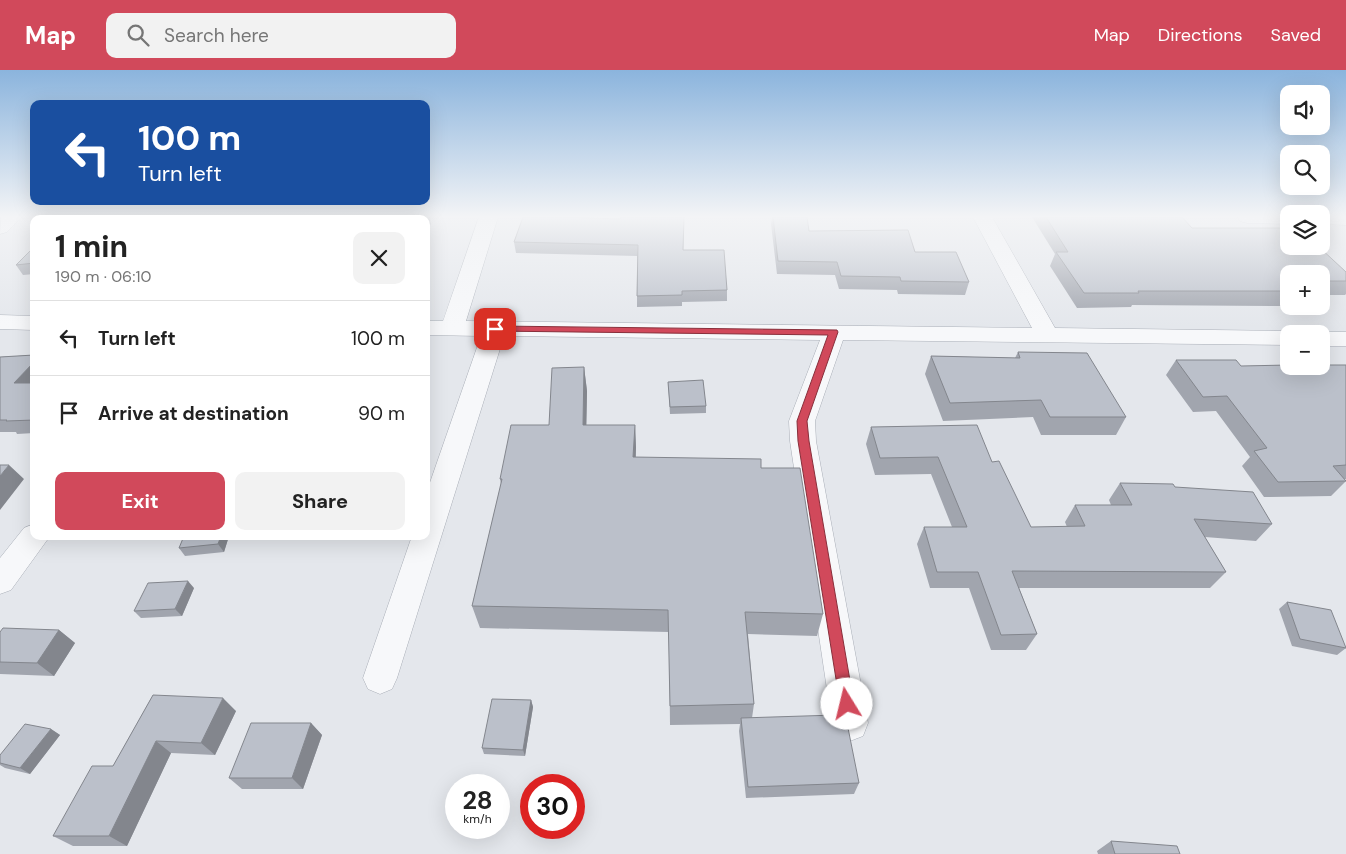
<!DOCTYPE html>
<html lang="en">
<head>
<meta charset="utf-8">
<style>
  body { margin:0; font-family:"DM Sans",sans-serif; background:#f2f2f2; color:#222; height:100vh; display:flex; flex-direction:column; font-size:19px; white-space:nowrap }
  * { box-sizing:border-box; margin:0 }
  p { font-size:16px; color:#767676 }
  .icon { flex:none; width:28px; height:28px; fill:none; stroke:currentColor; stroke-width:2; stroke-linecap:round; stroke-linejoin:round }
  .map { position:relative; flex:1; overflow:hidden }
  .side { position:absolute; left:30px; top:145px; width:400px; height:325px; display:flex; flex-direction:column; background:#fff; border-radius:10px; box-shadow:0 5px 20px #0002 }
  .side>* { flex:none }
  .top-card { position:absolute; left:30px; top:30px; width:400px; height:105px; border-radius:10px; box-shadow:0 5px 20px #0002; background:#1a4fa0; color:#fff; overflow:hidden }
  .controls { position:absolute; left:1280px; top:15px; display:grid; gap:10px }
  .controls a { display:grid; place-items:center; width:50px; height:50px; border-radius:10px; background:#fff; box-shadow:0 5px 20px #0002; font-size:25px }
  .speed { position:absolute; left:445px; top:704px; display:flex; gap:10px; font-size:25px; font-weight:700; text-align:center }
  .speed>* { display:grid; place-content:center; width:65px; height:65px; border-radius:50%; background:#fff; box-shadow:0 5px 20px #0002; line-height:1 }
  .speed small { font-size:12px; font-weight:400 }
  .speed .limit { border:8px solid #d22; background:#fff; color:#111 }
  .pin { position:absolute; display:grid; place-items:center; width:42px; height:42px; color:#fff; margin:-21px; border-radius:10px; box-shadow:0 2px 8px #0006 }
  .me { position:absolute; width:55px; margin:-28px; rotate:351deg; stroke-linejoin:round; filter:drop-shadow(0 0 4px #0008) }
  .turn { display:flex; align-items:center; gap:18px; height:105px; padding:0 25px; font-size:22px }
  .turn .icon { width:65px; height:65px; stroke-width:2.5 }
  .turn b { display:block; font-size:35px; line-height:42px }
  .round { display:grid; place-items:center; flex:none; width:52px; height:52px; border-radius:10px; background:#f2f2f2 }
  .overview { display:flex; align-items:center; justify-content:space-between; height:85px; padding:0 25px }
  h1 { font-size:30px; font-weight:700; line-height:38px }
  .action { display:flex; gap:10px; margin-top:auto; padding:10px 25px }
  .action a { flex:1; height:58px; border-radius:10px; background:#d1495b; color:#fff; font-size:20px; font-weight:700; line-height:58px; text-align:center }
  .action a+a { background:#f2f2f2; color:#222 }
  ul { padding:0; list-style:none }
  li { display:flex; align-items:center; gap:15px; height:75px; padding:0 25px; border-top:1px solid #e0e0e0 }
  li div { flex:1 }
  li b { display:block; font-size:19px }
  li em { font-style:normal }
  header { display:flex; align-items:center; gap:30px; box-sizing:border-box; height:70px; padding:0 25px; background:#d1495b; color:#fff }
  header strong { font-size:24px }
  nav { display:flex; gap:28px; margin-inline-start:auto; font-size:18px }
  .search { width:350px; height:45px; background:#f2f2f2; display:flex; align-items:center; gap:12px; box-sizing:border-box; padding:0 18px; border-radius:10px; color:#767676; font-size:19px }
  .map>svg:first-child { display:block }
</style>
</head>
<body>
<header>
<strong>Map</strong>
<div class="search"><svg class="icon" aria-label="search" viewBox="0 0 24 24"><circle cx="10" cy="10" r="6"/><path d="M15 15l6 6"/></svg>Search here</div>
<nav><a>Map</a><a>Directions</a><a>Saved</a></nav>
</header>
<div class="map">
<svg width="1346" height="784" viewBox="0 0 1346 784">
  <rect width="100%" height="100%" fill="#e4e7ec"/>
  <g fill="none" stroke-linecap="round" stroke-linejoin="round">
    <g stroke="#a9aeb7" stroke-width="1">
      <path id="minor" d="M479,147h19l-32,104 566,7 -59,-111h19l63,111 234,3 9,3h-9v11l-446,-5 -28,81 1,20 52,282 -5,13 -13,5 -13,-5 -5,-13 -42,-282 -1,-20 31,-81 -316,-4 -107,342 -5,11 -12,5 -12,-5 -5,-11 49,-142h14v-42l55,-158 -55,-1v-14h17z
        M1238,147h51v7l-42,-1 -7,-2z
        M1321,147h25v8l-25,-1z
        M0,245l34,1v14l-34,-1z
        M1321,262h25v14h-25v-12h-8z
        M34,454v12h16l-39,54 -11,4v-36l24,-30z"/>
    </g>
    <g stroke="#a9aeb7" stroke-width="1">
      <path id="tertiary" d="M1,147h21l-15,15 -7,2z"/>
    </g>
    <use href="#minor" fill="#f7f8fa" fill-rule="evenodd"/>
    <use href="#tertiary" fill="#f7f8fa" fill-rule="evenodd"/>
  </g>
  <path fill="#a1a5ae" d="M523,147l160,33 44,40v11l-45,1v4l-45,1v-51l-121,-3 -2,-11z
    M772,147h35l2,14 106,21 54,30 -4,13 -67,-1 -1,-4 -58,-1 -4,-14 -58,-1 -6,-50z
    M1032,147h150l10,11 154,44v22l-1,1h-20l-4,5v-26h-32v28h-5l-3,4 -149,-1 -1,2 -54,1 -27,-42 5,-12z
    M34,177v27l-11,1 -7,-10z
    M1018,282l108,65 -10,18h-75l-8,-18 -90,4 -18,-47 6,-18 84,2z
    M34,285v78l-17,1 -1,-2h-16v-75z
    M1176,290l65,6 105,-1v114h-2l2,2 -15,15 -67,1 -22,-31 8,-9 -34,-46 -23,1 -27,-37z
    M584,297l3,24 -1,34h49l1,23v9l125,11 62,146 -6,22 -69,-2 6,70 -2,14 107,65 -5,11 -108,4 -7,-67 1,-7 -70,1 -1,-93 -189,-4 -8,-22 29,-122 -1,-5 49,-54z
    M668,312l38,24v7l-36,1z
    M871,357l121,35 39,65h36l-2,-5 10,-17h36l-2,-5 11,-17 55,4 97,37 -16,17 -51,-4 21,35 -16,16h-191l18,46 -11,16h-35l-22,-62h-39l-13,-44 7,-17h28l-21,-53 -56,1 -9,-31z
    M229,466l-5,16 -39,4 -6,-8z
    M194,518l-12,28 -41,2 -7,-7z
    M1287,532l59,46 -9,7 -45,-9 -13,-37z
    M59,560l16,13 -21,33 -54,-2v-42z
    M153,625l83,16 -21,44 -44,-2 -44,93h-54l-20,-10 60,-70z
    M531,630l2,7 -8,49 -41,-2 -2,-6z
    M311,653l11,12 -19,54h-61l-13,-11z
    M51,659l9,6 -30,39 -25,-6 -5,-3v-10z
    M1111,771l69,13h-82l-1,-3z"/>
  <path fill="#83868d" d="M425,147h5l1,7 -5,10v-15h-2z
    M34,292v24l-20,-3z
    M584,297l3,24 -1,57 -3,-23z
    M635,355l1,23 -2,32 -1,-23z
    M9,395l15,14 -24,31v-34z
    M221,466h8l-5,16 -6,-8z
    M188,511l6,7 -12,28 -7,-7z
    M59,560l16,13 -21,33 -17,-13z
    M223,628l13,13 -21,44 -14,-12z
    M531,630l2,7 -8,49 -2,-6z
    M311,653l11,12 -19,54 -11,-11z
    M51,659l9,6 -30,39 -10,-6z
    M156,671l15,12 -44,93 -18,-10z"/>
  <path fill="#bbc0ca" stroke="#83868d" d="M286,147h139l-1,2h-228l1,-1z
    M523,147h41l56,2 1,-2h63l-1,33h41l3,40 -45,1v4l-45,1 1,-51 -124,-3z
    M773,147h34l2,14 99,-1 7,22h41l13,30 -68,-1 -1,-4 -59,-1 -4,-14 -59,-1z
    M1046,147h136l10,11h97v18h29l28,26v9h-24l8,8 -9,-1v-14h-32v14h-1l1,3h-151l1,2h-55l-28,-41h12z
    M34,177v16l-18,2z
    M1018,282l69,1 39,64h-76l-9,-17 -91,3 -19,-47 89,2z
    M34,285v7l-20,21h20v37l-28,1 1,-1h-7v-63z
    M1176,290h60l5,6 48,-1v1h32v-1h25v100l-13,1 13,15 -68,1 -24,-31 13,-3 -40,-52 -24,1z
    M584,297l-1,58h52l-2,32 128,2v9h39l23,146 -78,-2 9,92 -84,2 -2,-96 -196,-4 30,-127h-2l11,-54h38l3,-57z
    M703,310l3,26 -36,1 -2,-25z
    M977,355l15,37 7,-1 32,66 54,-1 -10,-21h57l-12,-22 53,1 2,3 78,5 19,32 -78,-5 32,53 -214,-1 25,63 -36,1 -23,-63h-41l-13,-45h43l-29,-70 -58,1 -9,-31z
    M0,395h9l-9,11z
    M184,466h37l-3,8 -39,4z
    M188,511l-13,28 -41,2 14,-28z
    M1287,532l44,8 15,38 -46,-9z
    M3,558l56,2 -22,33 -37,-1v-30z
    M153,625l70,3 -22,45 -45,-2 -47,95h-56l39,-70h21z
    M492,629l39,1 -8,50 -41,-2z
    M836,645l4,9 8,4 11,55 -111,4 -7,-69z
    M251,653h60l-19,55h-63z
    M25,654l26,5 -31,39 -20,-5v-8z
    M1111,771l66,5 3,8h-65z"/>
  <linearGradient id="sky" x2="0" y2="1"><stop stop-color="#8bb4dd"/><stop offset="0.57" stop-color="#f3f4f6"/><stop offset="1" stop-color="#f3f4f6" stop-opacity="0"/></linearGradient>
  <rect width="1346" height="257" fill="url(#sky)"/>
  <path fill="#d1495b" stroke="#882f3b" d="M495,256l342,4 1,2 -31,89 2,20 45,263 -2,5 -5,2 -5,-2 -2,-5 -42,-263 -1,-20 31,-86 -336,-4v-4z"/>
</svg>
<div class="controls">
<a><svg class="icon" aria-label="sound" viewBox="0 0 24 24"><path d="M4 9h4l5-4v14l-5-4H4zM17 9q2 3 0 6"/></svg></a>
<a><svg class="icon" aria-label="search" viewBox="0 0 24 24"><circle cx="10" cy="10" r="6"/><path d="M15 15l6 6"/></svg></a>
<a><svg class="icon" aria-label="layers" viewBox="0 0 24 24"><path d="M12 4l9 5-9 5-9-5zM3 14l9 5 9-5"/></svg></a>
<a>+</a>
<a>−</a>
</div>
<div class="speed"><div>28<small>km/h</small></div><div class="limit">30</div></div>
<div class="pin" style="left:495px;top:259px;background:#d93025"><svg class="icon" aria-label="arrive" viewBox="0 0 24 24"><path d="M6 21V4h12l-3 4 3 4H6"/></svg></div>
<svg class="me" style="left:847px;top:634px" viewBox="-20 -20 40 40"><circle r="19" fill="#fff"/><path d="M0-13L10 11 0 6-10 11z" fill="#d1495b"/></svg>
<div class="top-card">
<div class="turn"><svg class="icon" aria-label="left" viewBox="0 0 24 24"><path d="M17 20v-9H6M10 6l-5 5 5 5"/></svg><div><b>100 m</b>Turn left</div></div>
</div>
<section class="side">
<div class="overview"><div><h1>1 min</h1><p>190 m · 06:10</p></div><a class="round"><svg class="icon" aria-label="close" viewBox="0 0 24 24"><path d="M6 6l12 12M18 6L6 18"/></svg></a></div>
<ul>
<li><svg class="icon" aria-label="left" viewBox="0 0 24 24"><path d="M17 20v-9H6M10 6l-5 5 5 5"/></svg><div><b>Turn left</b></div><em>100 m</em></li>
<li><svg class="icon" aria-label="arrive" viewBox="0 0 24 24"><path d="M6 21V4h12l-3 4 3 4H6"/></svg><div><b>Arrive at destination</b></div><em>90 m</em></li>
</ul>
<div class="action"><a>Exit</a><a>Share</a></div>
</section>
</div>
</body>
</html>
